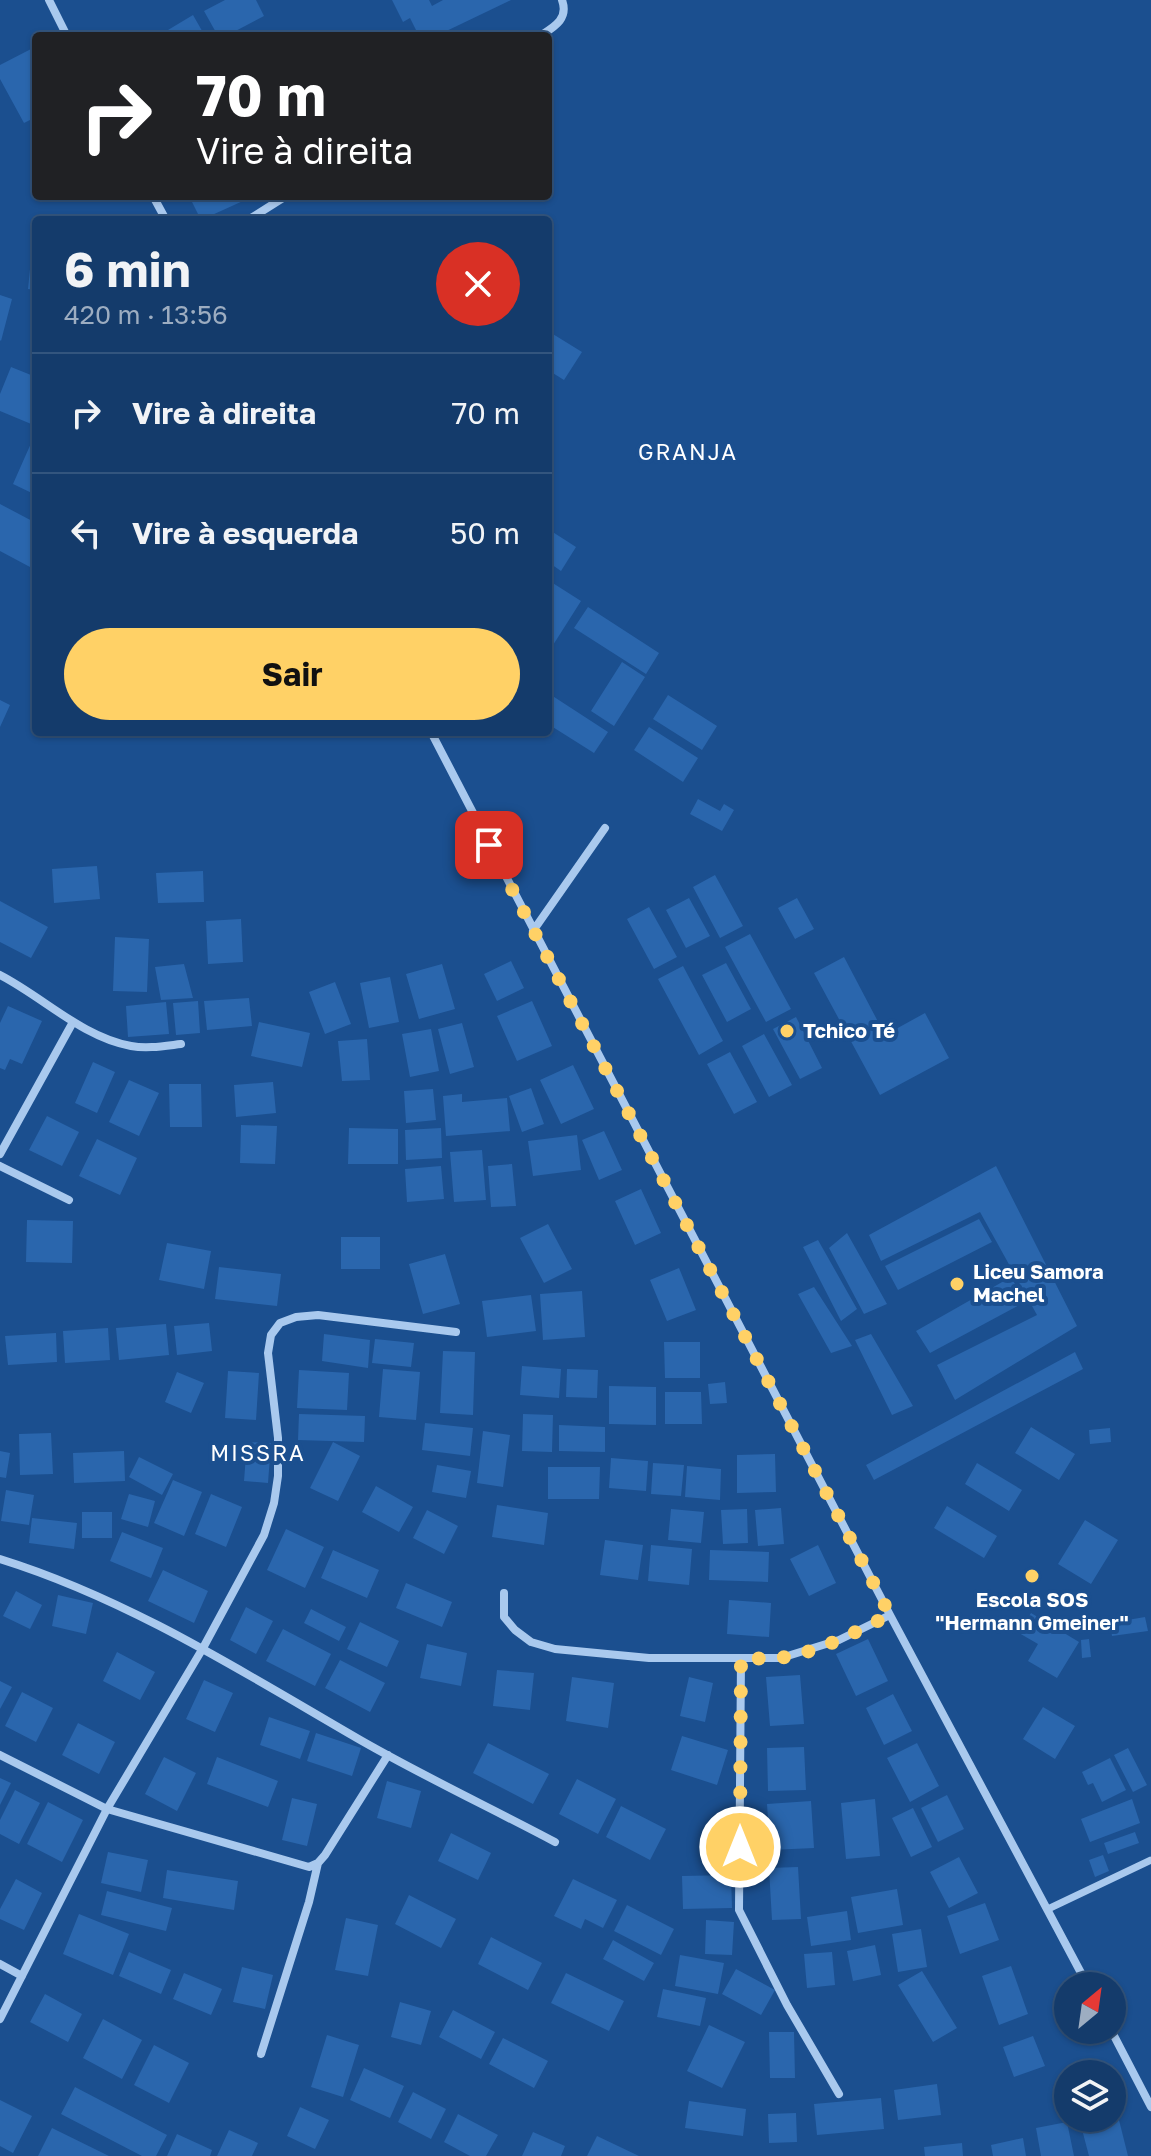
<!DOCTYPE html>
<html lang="pt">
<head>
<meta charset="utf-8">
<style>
  body { margin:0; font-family:"Golos Text",sans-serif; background:#1d4271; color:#f1f3f6; height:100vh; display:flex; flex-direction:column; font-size:30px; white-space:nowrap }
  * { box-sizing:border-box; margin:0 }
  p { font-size:26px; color:#9dadc1 }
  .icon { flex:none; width:44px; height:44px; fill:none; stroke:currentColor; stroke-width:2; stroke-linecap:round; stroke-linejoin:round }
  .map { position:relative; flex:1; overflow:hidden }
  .side { position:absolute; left:32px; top:216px; width:520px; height:520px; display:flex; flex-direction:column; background:#143b6b; border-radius:8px; box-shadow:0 2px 6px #0004,0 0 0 2px #33557e }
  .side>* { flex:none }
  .guide { position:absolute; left:32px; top:32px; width:520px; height:168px; border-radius:8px; box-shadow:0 2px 6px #0004,0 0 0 2px #33557e; background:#202124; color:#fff; overflow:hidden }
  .needle { width:52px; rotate:29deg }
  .controls { position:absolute; left:1054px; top:1972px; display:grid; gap:16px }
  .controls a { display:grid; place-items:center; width:72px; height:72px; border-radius:50%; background:#143b6b; box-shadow:0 2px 6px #0004,0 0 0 2px #33557e; font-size:40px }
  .pin { position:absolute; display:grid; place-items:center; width:68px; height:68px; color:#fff; margin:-34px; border-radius:16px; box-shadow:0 4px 12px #0006 }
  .me { position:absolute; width:88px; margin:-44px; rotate:0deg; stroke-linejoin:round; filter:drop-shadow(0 0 6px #0008) }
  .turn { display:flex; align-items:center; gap:28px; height:168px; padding:0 32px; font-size:36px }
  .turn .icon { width:104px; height:104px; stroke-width:2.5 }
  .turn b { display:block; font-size:56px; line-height:68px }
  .round { display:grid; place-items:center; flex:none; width:84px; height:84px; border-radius:42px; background:#1d4271 }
  .overview { display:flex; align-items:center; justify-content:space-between; height:136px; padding:0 32px }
  h1 { font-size:48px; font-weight:700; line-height:60px }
  .action { display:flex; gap:16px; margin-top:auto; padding:16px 32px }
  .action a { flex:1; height:92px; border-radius:48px; background:#ffd166; color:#111; font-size:32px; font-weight:700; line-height:92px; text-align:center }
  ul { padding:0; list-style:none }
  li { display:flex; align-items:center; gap:24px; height:120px; padding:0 32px; border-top:2px solid #33557e }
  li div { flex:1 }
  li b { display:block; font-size:30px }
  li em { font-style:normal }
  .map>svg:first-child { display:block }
</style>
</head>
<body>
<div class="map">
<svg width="1151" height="2156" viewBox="0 0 1151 2156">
  <rect width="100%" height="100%" fill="#1b4f8f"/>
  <path fill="#2a66ad" d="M225,0h31l8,16 -38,20h-8l-14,-25z
    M392,0h37l3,6 11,-6h68l-75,36h-17l-9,-18 -7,4z
    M193,15l12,21h-47z
    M31,49l5,10v58l-12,6 -24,-44v-14z
    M189,196h65l-53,24z
    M33,239h3v51l-8,-1z
    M0,295l12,4 -11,42 -1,-1z
    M548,331l34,21 -18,28 -16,-10z
    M11,367l25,10v49l-36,-15v-17z
    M36,432v63l-23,-11z
    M0,504l36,19v32l-6,12 -30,-16z
    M548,529l28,18 -15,24 -13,-9z
    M548,580l33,21 -33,52 1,-55z
    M588,607l71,46 -13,21 -72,-46z
    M622,662l23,15 -31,49 -23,-15z
    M548,693l60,39 -14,21 -46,-29z
    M668,695l49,31 -15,24 -49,-31z
    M0,700l10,5 -10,22z
    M649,727l49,31 -15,24 -49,-32z
    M698,799l22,12 4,-7 10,6 -12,21 -32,-17z
    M97,866l3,33 -46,4 -2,-34z
    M203,871l1,31 -46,1 -2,-30z
    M715,875l28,51 -23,12 -27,-51z
    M689,898l21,38 -24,12 -20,-38z
    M797,898l17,31 -19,10 -17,-31z
    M0,901l48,26 -17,31 -31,-16z
    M649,907l28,50 -23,12 -27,-50z
    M241,919l2,43 -35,2 -2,-43z
    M750,934l41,75 -25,13 -41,-75z
    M115,937l34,2 -2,53 -34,-1z
    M844,957l41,78 40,-22 24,45 -69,37 -66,-122z
    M511,961l13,27 -27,13 -13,-27z
    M726,963l25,46 -24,13 -25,-47z
    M184,964l9,34 -32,2 -6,-33z
    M442,964l13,45 -36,10 -13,-45z
    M683,966l40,75 -24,14 -41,-76z
    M390,977l9,45 -30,6 -9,-45z
    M335,982l16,42 -26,10 -16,-42z
    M249,998l3,28 -45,4 -3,-29z
    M198,1001l2,32 -24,2 -3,-32z
    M532,1001l20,45 -35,15 -20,-45z
    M166,1002l3,32 -41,3 -2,-31z
    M8,1006l34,15 -20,43 -12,-5 -5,11 -5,-2v-45z
    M796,1017l26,51 -22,11 -27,-50z
    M259,1022l51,11 -8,34 -51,-11z
    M462,1023l12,44 -24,7 -12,-45z
    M431,1029l8,42 -29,6 -8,-43z
    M764,1034l28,51 -23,12 -27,-51z
    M367,1039l3,41 -28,1 -4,-40z
    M730,1052l27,50 -23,12 -27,-50z
    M93,1062l22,10 -18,41 -22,-10z
    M573,1065l21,44 -33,15 -21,-44z
    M129,1080l30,13 -20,43 -30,-14z
    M273,1082l3,31 -40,4 -2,-32z
    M169,1084h32l1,43h-32z
    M531,1088l13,36 -22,8 -13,-36z
    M433,1089l3,31 -30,3 -2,-32z
    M462,1094v8l45,-4 3,33 -64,5 -3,-40z
    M47,1116l32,16 -17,34 -33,-16z
    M241,1125l36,1 -2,38 -35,-1z
    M349,1128l49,1v35h-50z
    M441,1128l1,30 -36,2 -1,-30z
    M604,1131l18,39 -23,10 -17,-40z
    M577,1135l4,35 -48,6 -5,-35z
    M97,1139l40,19 -17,37 -41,-19z
    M482,1150l4,50 -32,2 -4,-50z
    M512,1164l4,42 -25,1 -3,-41z
    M441,1166l3,33 -37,3 -2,-33z
    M996,1166l81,160 -122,74 -18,-35 100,-50 -57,-103 -99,49 -12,-26z
    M641,1189l20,44 -26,12 -20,-44z
    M979,1219l13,23 -94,48 -13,-24z
    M27,1220l46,1 -1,42 -46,-1z
    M548,1224l24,45 -28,14 -24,-45z
    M847,1233l40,71 -23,10 -35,-66z
    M341,1237h39v32h-39z
    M818,1240l39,69 -16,12 -38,-74z
    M167,1243l44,8 -7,38 -45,-9z
    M445,1254l15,50 -37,10 -14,-50z
    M219,1267l62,7 -4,32 -62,-7z
    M679,1268l17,42 -29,11 -17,-41z
    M1011,1277l14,25 -95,51 -14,-22z
    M814,1287l38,59 -21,7 -33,-59z
    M582,1291l3,46 -42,3 -3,-46z
    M531,1295l5,36 -49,6 -5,-36z
    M209,1323l3,28 -35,4 -3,-29z
    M166,1324l3,31 -50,5 -3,-32z
    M108,1328l2,32 -45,3 -2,-32z
    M56,1333l1,29 -49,3 -3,-29z
    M324,1334l46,6 -2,28 -46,-7z
    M871,1334l42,72 -21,9 -37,-75z
    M375,1339l39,4 -3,24 -39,-4z
    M664,1342h36v36h-35z
    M443,1351l32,1 -2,63 -33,-2z
    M1075,1352l8,17 -209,111 -8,-15z
    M522,1366l39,3 -2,29 -39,-3z
    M383,1369l37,3 -4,48 -37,-3z
    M567,1369l31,1 -1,28 -31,-1z
    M299,1370l50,3 -2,37 -50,-2z
    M228,1371l31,2 -3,47 -31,-2z
    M177,1372l27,11 -13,30 -26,-11z
    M725,1382l2,21 -17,1 -2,-20z
    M609,1386l47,1v38l-47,-1z
    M665,1392h36l1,32h-37z
    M299,1414l66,2 -1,26 -66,-2z
    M523,1414l30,1 -1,37 -30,-1z
    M425,1423l48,5 -3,28 -48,-6z
    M559,1425l46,2v25l-46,-1z
    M1031,1427l44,27 -16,26 -44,-27z
    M1110,1428l1,14 -21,2 -1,-14z
    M483,1431l27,4 -7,52 -26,-4z
    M51,1433l2,41 -33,1 -1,-41z
    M247,1442l24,1 -3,40 -24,-2z
    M333,1442l27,14 -22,45 -28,-13z
    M0,1451l10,2 -4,25 -6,-1z
    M124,1451l1,30 -51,2 -1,-30z
    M775,1454l1,38 -39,1v-38z
    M139,1457l34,17 -11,21 -33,-18z
    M611,1458l37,3 -2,30 -37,-3z
    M653,1463l31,2 -3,31 -30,-2z
    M977,1463l45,27 -13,21 -44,-27z
    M437,1465l34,6 -5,27 -34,-6z
    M687,1466l34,3 -1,31 -35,-3z
    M548,1467h52l-1,32h-51z
    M173,1480l29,12 -18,44 -30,-13z
    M376,1486l37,21 -14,25 -37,-20z
    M6,1490l28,5 -5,30 -28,-4z
    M129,1494l26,7 -7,26 -27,-8z
    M211,1494l31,13 -16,40 -31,-13z
    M497,1505l51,8 -4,32 -52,-8z
    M947,1506l50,30 -13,22 -50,-30z
    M781,1508l3,36 -26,2 -3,-36z
    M671,1509l33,3 -3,31 -33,-3z
    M747,1509l1,34 -25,1 -2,-34z
    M427,1510l31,16 -14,28 -31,-16z
    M82,1512h30v26h-30z
    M32,1518l45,5 -3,26 -45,-6z
    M1085,1520l33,20 -27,44 -33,-20z
    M286,1529l38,18 -19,41 -38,-18z
    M122,1532l41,16 -12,30 -41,-17z
    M605,1540l38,5 -5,35 -38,-5z
    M651,1545l41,4 -3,36 -41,-4z
    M818,1545l18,38 -27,13 -19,-37z
    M333,1550l46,20 -12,28 -46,-20z
    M710,1550l59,2 -1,30 -59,-2z
    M163,1570l45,21 -14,32 -46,-22z
    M406,1583l46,19 -10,25 -46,-19z
    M16,1591l26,14 -12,24 -27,-13z
    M58,1595l35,8 -7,31 -34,-8z
    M729,1600l42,3 -2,34 -42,-3z
    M246,1607l27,14 -17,33 -26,-14z
    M311,1609l35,18 -7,14 -35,-18z
    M1031,1613l48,29 -22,36 -29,-17 10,-17 -19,-11z
    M1145,1617l3,14 -36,5 -2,-13z
    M360,1622l39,19 -12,26 -40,-18z
    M283,1629l48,25 -16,32 -49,-25z
    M868,1639l20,42 -32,15 -20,-42z
    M1089,1639l2,18 -9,1 -1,-18z
    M427,1644l40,9 -6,33 -41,-8z
    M117,1652l38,20 -15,28 -37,-19z
    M340,1660l45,23 -15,29 -45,-24z
    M497,1670l37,3 -4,37 -37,-4z
    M800,1675l4,49 -34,2 -4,-49z
    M572,1677l42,6 -6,45 -42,-7z
    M689,1677l24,6 -8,39 -25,-6z
    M204,1680l29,13 -18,39 -29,-13z
    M0,1681l12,6 -12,22z
    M22,1692l31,16 -17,34 -31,-16z
    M893,1694l19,37 -28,14 -18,-37z
    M1043,1707l32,19 -20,33 -32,-20z
    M269,1717l41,14 -10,28 -40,-14z
    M78,1723l37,19 -16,32 -37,-19z
    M316,1733l45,15 -9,28 -45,-15z
    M682,1736l46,14 -11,35 -46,-15z
    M488,1743l61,31 -16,30 -60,-31z
    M917,1743l22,43 -29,16 -23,-44z
    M804,1747l2,43 -38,1 -1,-43z
    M1128,1748l19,37 -14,7 -19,-37z
    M164,1757l32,16 -19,38 -32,-17z
    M217,1757l61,24 -10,26 -61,-23z
    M1110,1758l16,32 -24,12 -9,-19 -5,2 -6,-13z
    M0,1778l11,5 -11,22z
    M577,1779l39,20 -18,35 -39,-20z
    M387,1781l34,10 -10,37 -34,-10z
    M15,1790l25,13 -21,41 -19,-10v-14z
    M947,1795l17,34 -26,13 -17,-34z
    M292,1798l25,6 -10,42 -25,-6z
    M875,1799l5,57 -34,3 -5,-56z
    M1132,1799l8,24 -50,19 -9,-23z
    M811,1801l3,47 -44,2 -3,-46z
    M48,1802l35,18 -21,42 -35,-18z
    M621,1806l45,23 -16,31 -44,-23z
    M913,1808l19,39 -21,10 -19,-39z
    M1135,1832l4,11 -31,11 -4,-11z
    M451,1833l40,20 -13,27 -40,-19z
    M108,1852l40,8 -7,32 -40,-9z
    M1103,1855l6,16 -14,6 -6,-17z
    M959,1857l19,36 -29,15 -19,-36z
    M798,1867l3,52 -29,1 -3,-52z
    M167,1870l71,11 -4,29 -71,-12z
    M731,1875l1,33 -49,1 -1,-33z
    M16,1879l26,14 -18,37 -24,-11v-10z
    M573,1879l44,21 -14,28 -18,-9 -4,10 -27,-13z
    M897,1889l6,36 -45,8 -7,-36z
    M107,1891l65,17 -6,23 -65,-16z
    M409,1895l47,24 -15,29 -46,-24z
    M985,1903l14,37 -39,14 -13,-38z
    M627,1905l47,24 -13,26 -47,-24z
    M847,1911l4,29 -40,6 -4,-29z
    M79,1914l50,20 -16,41 -50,-21z
    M346,1918l32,7 -10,51 -33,-6z
    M706,1920l28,2 -2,33 -27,-1z
    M921,1929l6,38 -29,5 -6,-38z
    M491,1937l51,26 -14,27 -50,-26z
    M613,1940l41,23 -10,18 -41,-22z
    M875,1945l6,30 -28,6 -6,-30z
    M129,1952l42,18 -10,24 -42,-18z
    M832,1952l3,33 -28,3 -3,-34z
    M680,1955l44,8 -6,31 -43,-8z
    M1011,1966l17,48 -29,11 -17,-49z
    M242,1967l31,8 -8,34 -32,-7z
    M736,1969l39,21 -14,25 -39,-21z
    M922,1971l35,57 -24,14 -35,-57z
    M184,1973l38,16 -11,26 -38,-16z
    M566,1973l58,28 -15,30 -58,-28z
    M663,1989l43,9 -6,28 -43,-9z
    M45,1994l37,20 -14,28 -38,-20z
    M400,2002l31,9 -10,34 -30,-8z
    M453,2010l42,22 -14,27 -42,-22z
    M103,2019l39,21 -20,39 -39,-21z
    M709,2025l36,17 -23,46 -35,-17z
    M769,2032h25l1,46h-25z
    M327,2035l32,10 -16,52 -32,-10z
    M1033,2036l12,30 -31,11 -11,-30z
    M503,2038l45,23 -14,27 -45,-24z
    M154,2045l35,18 -20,40 -35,-18z
    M364,2068l40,18 -14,32 -40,-18z
    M937,2084l4,31 -43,5 -4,-30z
    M75,2087l92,48 -11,21h-14l-81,-42z
    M413,2092l33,17 -15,30 -33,-17z
    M881,2098l3,31 -67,6 -3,-31z
    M0,2100l32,16 -19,37 -13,-7z
    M689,2101l57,8 -3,27 -58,-8z
    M1112,2104h3l13,52h-39l-10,-38h33z
    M300,2107l29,13 -14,29 -28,-13z
    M796,2113l1,29 -28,1 -1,-29z
    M458,2114l40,21 -12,21h-16l-26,-14z
    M1067,2122l7,34h-33l-5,-28z
    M52,2128l57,28h-71z
    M229,2130l29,13 -6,13h-35z
    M533,2132l32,14 -4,10h-39z
    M177,2134l35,16 -2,6h-43z
    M597,2136l42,20h-52z
    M1023,2138l3,18h-33l-2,-11z
    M962,2143l1,13h-38l-1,-9z"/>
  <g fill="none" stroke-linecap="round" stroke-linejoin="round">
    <path stroke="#a9c9ee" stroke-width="7" d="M1048,1909l103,-49"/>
    <path stroke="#a9c9ee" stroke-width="8" d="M49,0l18,36
      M540,36c14,-9 29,-17 22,-36
      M153,196l13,24
      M248,220l38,-24
      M431,732l459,883 198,371
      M533,931l72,-103
      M0,975c43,22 82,62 131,71 16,3 33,0 50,-2
      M0,1154l73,-132
      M0,1166l69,34
      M0,1559c129,40 246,115 362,182 63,36 129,67 193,101
      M504,1593v24l11,13 16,12 24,7 94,9h132l58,-18 51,-25
      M741,1659l-2,251 48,95 52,89
      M0,1755l107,54 202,58 9,-4 7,-8 63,-100
      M0,1964l22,12
      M0,2019l107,-210 96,-161 61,-113 10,-32 4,-27v-38l-10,-85 3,-18 9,-12 16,-6 22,-2 138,17
      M1111,2030l40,77
      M261,2054l48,-152 9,-39"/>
  </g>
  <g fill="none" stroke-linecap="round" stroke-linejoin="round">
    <path stroke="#ffd166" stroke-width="14" stroke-dasharray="0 25.2" d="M489,845l401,770c-35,17 -72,38 -111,43 -13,1 -26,0 -38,1l-1,188"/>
  </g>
  <g fill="#ffd166" stroke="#1b4f8f" stroke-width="3">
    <circle cx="787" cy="1031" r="8"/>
    <circle cx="957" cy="1284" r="8"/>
    <circle cx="1032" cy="1576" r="8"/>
  </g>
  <g text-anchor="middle" stroke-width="8" stroke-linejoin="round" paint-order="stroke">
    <g font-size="20" font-weight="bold" fill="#fff" stroke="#1b4f8f" text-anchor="start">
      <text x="803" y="1038">Tchico Té</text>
      <text x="973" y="1279">Liceu Samora<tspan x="973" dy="23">Machel</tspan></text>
      <text x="1032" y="1607" text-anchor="middle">Escola SOS<tspan x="1032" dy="23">"Hermann Gmeiner"</tspan></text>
    </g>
    <g font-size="22" letter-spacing="2" fill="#fff" stroke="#1b4f8f">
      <text x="688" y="460">GRANJA</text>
      <text x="258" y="1461">MISSRA</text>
    </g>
  </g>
</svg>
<div class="controls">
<a><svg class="needle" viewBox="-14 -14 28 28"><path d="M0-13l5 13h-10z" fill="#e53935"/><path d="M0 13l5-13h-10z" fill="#9dadc1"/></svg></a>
<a><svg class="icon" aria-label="layers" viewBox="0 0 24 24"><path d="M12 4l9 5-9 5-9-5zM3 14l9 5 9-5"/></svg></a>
</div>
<div class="pin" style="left:489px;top:845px;background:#d93025"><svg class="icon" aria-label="arrive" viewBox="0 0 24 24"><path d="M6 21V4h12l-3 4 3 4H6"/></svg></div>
<svg class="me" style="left:740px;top:1847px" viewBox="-20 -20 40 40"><circle r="17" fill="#ffd166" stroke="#fff" stroke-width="3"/><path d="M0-11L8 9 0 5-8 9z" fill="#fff"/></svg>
<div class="guide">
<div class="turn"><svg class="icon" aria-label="right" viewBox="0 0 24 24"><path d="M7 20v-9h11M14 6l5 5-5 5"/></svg><div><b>70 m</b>Vire à direita</div></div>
</div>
<section class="side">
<div class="overview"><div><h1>6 min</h1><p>420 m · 13:56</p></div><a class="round" style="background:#d93025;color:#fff"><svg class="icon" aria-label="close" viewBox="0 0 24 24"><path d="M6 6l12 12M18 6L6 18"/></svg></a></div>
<ul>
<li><svg class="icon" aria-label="right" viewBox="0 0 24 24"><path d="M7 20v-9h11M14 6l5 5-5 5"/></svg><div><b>Vire à direita</b></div><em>70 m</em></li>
<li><svg class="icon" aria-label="left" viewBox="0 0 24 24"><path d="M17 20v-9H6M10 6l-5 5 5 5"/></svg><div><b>Vire à esquerda</b></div><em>50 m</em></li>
</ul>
<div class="action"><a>Sair</a></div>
</section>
</div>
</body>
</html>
